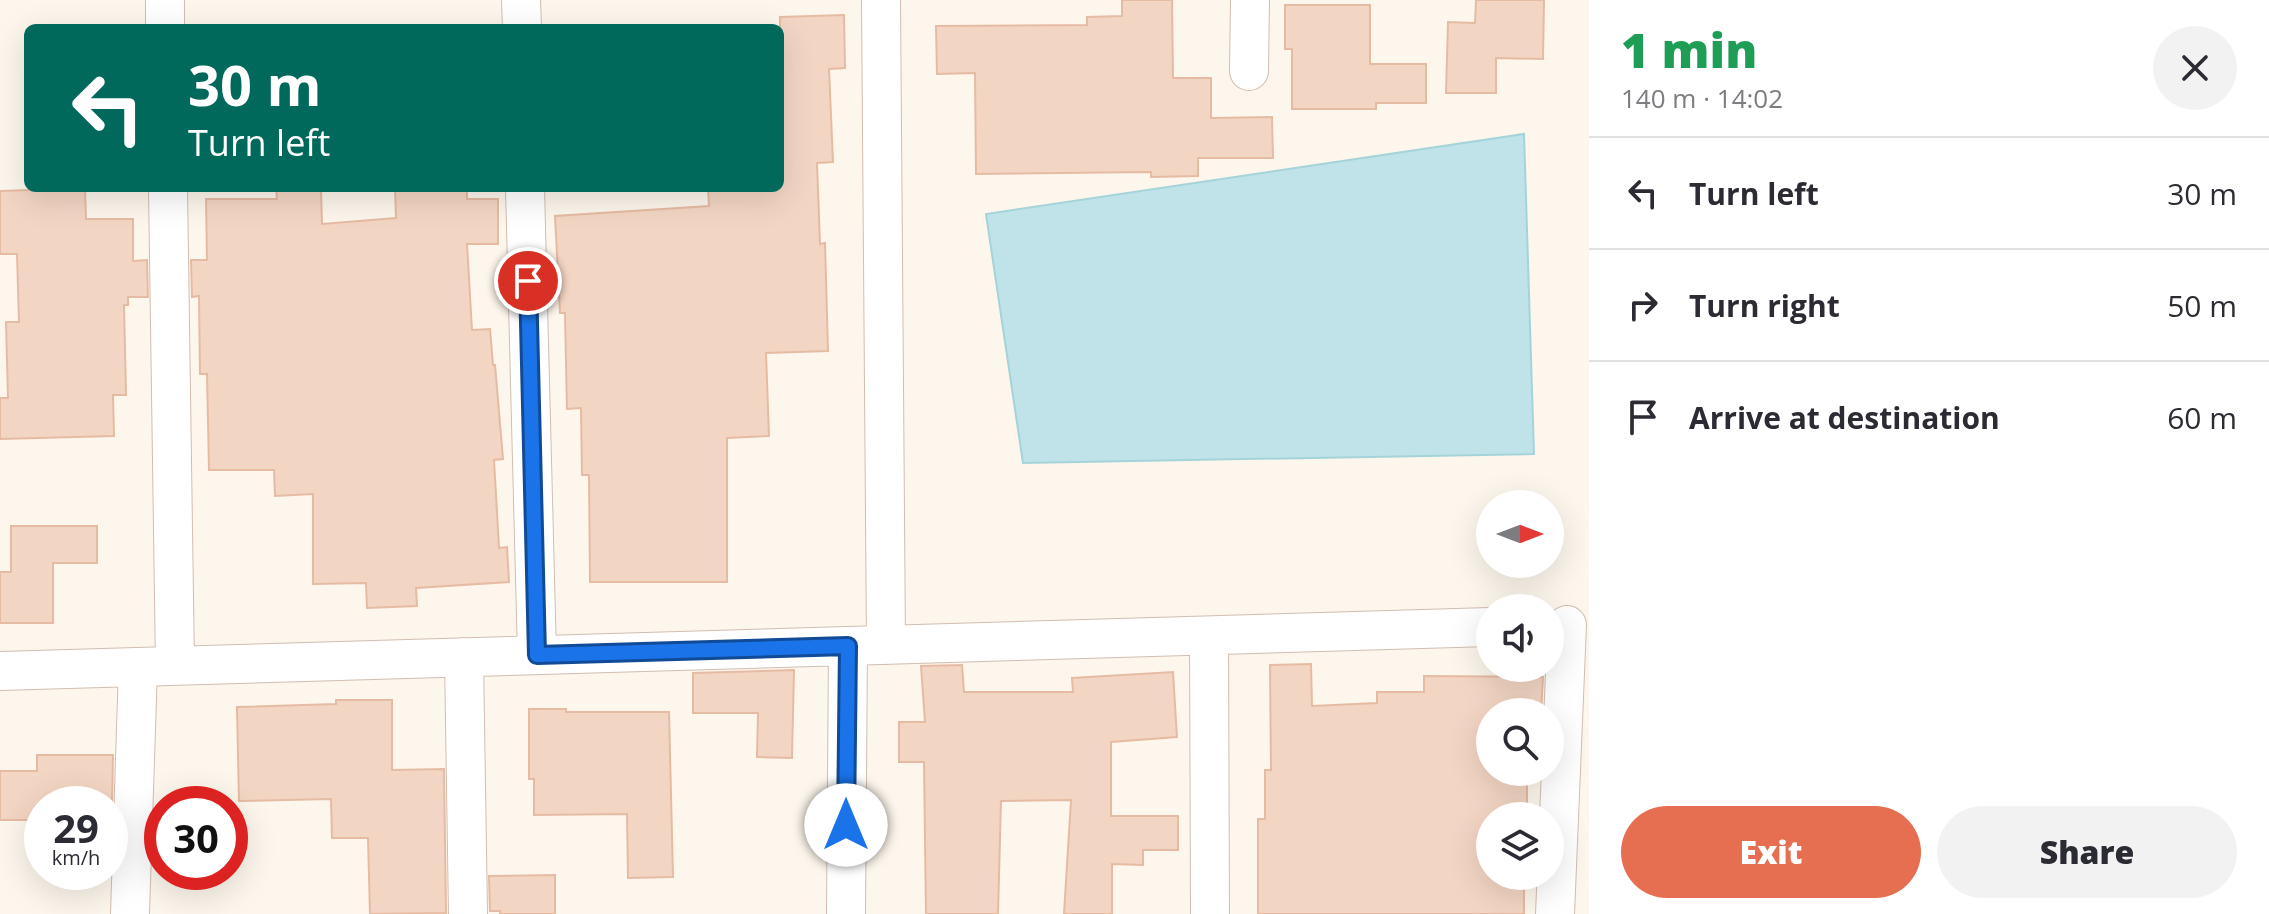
<!DOCTYPE html>
<html lang="en">
<head>
<meta charset="utf-8">
<style>
  body { margin:0; font-family:"Open Sans",sans-serif; background:#f2f2f3; color:#2b2b33; height:100vh; display:flex; flex-direction:column; font-size:30px; white-space:nowrap }
  * { box-sizing:border-box; margin:0 }
  p { font-size:26px; color:#7c7c81 }
  .icon { flex:none; width:44px; height:44px; fill:none; stroke:currentColor; stroke-width:2; stroke-linecap:round; stroke-linejoin:round }
  .map { position:relative; flex:1; overflow:hidden }
  .drawer { display:flex; flex-direction:column; background:#fff; width:680px }
  .drawer>* { flex:none }
  .guide { position:absolute; left:24px; top:24px; width:760px; height:168px; border-radius:12px; box-shadow:0 8px 32px #0002; background:#00695c; color:#fff; overflow:hidden }
  .needle { width:52px; rotate:90deg }
  .controls { position:absolute; left:1476px; top:490px; display:grid; gap:16px }
  .controls a { display:grid; place-items:center; width:88px; height:88px; border-radius:50%; background:#fff; box-shadow:0 8px 32px #0002; font-size:40px }
  .speed { position:absolute; left:24px; top:786px; display:flex; gap:16px; font-size:40px; font-weight:700; text-align:center }
  .speed>* { display:grid; place-content:center; width:104px; height:104px; border-radius:50%; background:#fff; box-shadow:0 8px 32px #0002; line-height:1 }
  .speed small { font-size:20px; font-weight:400 }
  .speed .limit { border:12px solid #d22; background:#fff; color:#111 }
  .pin { position:absolute; display:grid; place-items:center; width:68px; height:68px; color:#fff; margin:-34px; border:4px solid #fff; border-radius:50%; box-shadow:0 2px 8px #0007 }
  .me { position:absolute; width:88px; margin:-44px; rotate:0deg; stroke-linejoin:round; filter:drop-shadow(0 0 6px #0008) }
  .turn { display:flex; align-items:center; gap:28px; height:168px; padding:0 32px; font-size:36px }
  .turn .icon { width:104px; height:104px; stroke-width:2.5 }
  .turn b { display:block; font-size:56px; line-height:68px }
  .round { display:grid; place-items:center; flex:none; width:84px; height:84px; border-radius:42px; background:#f2f2f3 }
  .head { display:flex; align-items:center; justify-content:space-between; height:136px; padding:0 32px }
  h1 { font-size:48px; font-weight:800; line-height:60px; color:#1e9e55 }
  .primary-button { display:flex; gap:16px; margin-top:auto; padding:16px 32px }
  .primary-button a { flex:1; height:92px; border-radius:48px; background:#e76f51; color:#fff; font-size:32px; font-weight:800; line-height:92px; text-align:center }
  .primary-button a+a { background:#f2f2f3; color:#2b2b33 }
  ul { padding:0; list-style:none }
  li { display:flex; align-items:center; gap:24px; height:112px; padding:0 32px; border-top:2px solid #e1e1e2 }
  li div { flex:1 }
  li b { display:block; font-size:30px }
  li em { font-style:normal }
  main { display:flex; flex:1; min-height:0 }
  .map>svg:first-child { display:block }
</style>
</head>
<body>
<main>
<div class="map">
<svg width="1589" height="914" viewBox="0 0 1589 914">
  <rect width="100%" height="100%" fill="#fdf6ec"/>
  <path fill="#bfe3e8" stroke="#a5d3da" stroke-width="2" d="M1524,134l10,320 -511,9 -37,-249z"/>
  <path fill="#f3d5c3" stroke="#e6bba3" stroke-width="2" d="M1122,0h50l1,78h38v40l61,-1 1,41h-75v18l-47,1v-5l-175,2 -1,-101 -38,1 -1,-48 151,-1v-8l35,-1z
    M1476,0h68l-1,59 -47,-1v35h-50l2,-71 27,1z
    M1285,5h85v59h56v39h-50v6h-84v-60h-7z
    M844,15l1,53 -16,1 4,93 -16,1 3,81 5,-1 3,108 -62,2 3,83 -42,2v144h-137l-1,-107h-7l-1,-67 -14,1 -2,-96h-5l-5,-97 154,-10 -1,-18h72v-171z
    M85,188l1,31h47v42l14,-1 1,37h-20v8h-4l2,90h-13l1,41 -114,3v-41h8l-2,-76h13l-2,-68h-17v-63z
    M276,188h45l1,36 74,-6 -1,-30h72v11h31v45h-31l5,86 18,-1 3,36h2l8,94 -9,1 5,88 8,-1 2,35 -93,6 1,18 -50,2 -1,-25 -53,1v-90l-38,2 -1,-26h-65l-2,-96h-7l-1,-78 -7,1 -1,-37h16l-1,-61h71z
    M11,526h86v37h-44v60h-53v-51h11z
    M1311,664l1,42 65,-3v-11h47v-16l119,1 -2,35h-51v60h37v44h-37v60h37l-3,1v37h-266v-95h7v-49h6l-1,-105z
    M962,665l2,27h109l-1,-14 101,-6 4,65 -66,5v74h67v34h-35v15l-31,-1v50h-48l7,-114 -70,1 -3,113h-72l-2,-152h-25v-40h26l-4,-56z
    M794,670l-2,88 -35,-1 1,-44h-65v-40z
    M336,700h56v70l52,-1 2,144 -76,1 -2,-76h-36l-1,-39 -92,2 -2,-94 99,-3z
    M529,709h37v3h103l4,165 -45,1 -1,-64 -93,1v-36h-5z
    M37,755h76l-1,49h-70v9h-7v7h-35v-49h37z
    M555,875v39h-55v-3h-10l-1,-35z"/>
  <g fill="none" stroke-linecap="round" stroke-linejoin="round">
    <g stroke="#d1beb0" stroke-width="40">
      <path id="street" d="M165,0v28
        M521,0l1,28
        M881,0l5,645
        M1249,71l1,-71
        M168,188l7,477
        M525,188l12,467
        M1209,636l1,278
        M464,657l4,257
        M0,671l1490,-44
        M130,914l8,-247
        M846,914l2,-268
        M1555,914l12,-289"/>
    </g>
    <use href="#street" stroke="#fff" stroke-width="38"/>
  </g>
  <g fill="none" stroke-linecap="round" stroke-linejoin="round">
    <g stroke="#114b97" stroke-width="20">
      <path id="route" d="M528,281l9,374 311,-9 -2,179"/>
    </g>
    <use href="#route" stroke="#1a73e8" stroke-width="14"/>
  </g>
</svg>
<div class="controls">
<a><svg class="needle" viewBox="-14 -14 28 28"><path d="M0-13l5 13h-10z" fill="#e53935"/><path d="M0 13l5-13h-10z" fill="#7c7c81"/></svg></a>
<a><svg class="icon" aria-label="sound" viewBox="0 0 24 24"><path d="M4 9h4l5-4v14l-5-4H4zM17 9q2 3 0 6"/></svg></a>
<a><svg class="icon" aria-label="search" viewBox="0 0 24 24"><circle cx="10" cy="10" r="6"/><path d="M15 15l6 6"/></svg></a>
<a><svg class="icon" aria-label="layers" viewBox="0 0 24 24"><path d="M12 4l9 5-9 5-9-5zM3 14l9 5 9-5"/></svg></a>
</div>
<div class="speed"><div>29<small>km/h</small></div><div class="limit">30</div></div>
<div class="pin" style="left:528px;top:281px;background:#d93025"><svg class="icon" aria-label="arrive" viewBox="0 0 24 24"><path d="M6 21V4h12l-3 4 3 4H6"/></svg></div>
<svg class="me" style="left:846px;top:825px" viewBox="-20 -20 40 40"><circle r="19" fill="#fff"/><path d="M0-13L10 11 0 6-10 11z" fill="#1a73e8"/></svg>
<div class="guide">
<div class="turn"><svg class="icon" aria-label="left" viewBox="0 0 24 24"><path d="M17 20v-9H6M10 6l-5 5 5 5"/></svg><div><b>30 m</b>Turn left</div></div>
</div>
</div>
<section class="drawer">
<div class="head"><div><h1>1 min</h1><p>140 m · 14:02</p></div><a class="round"><svg class="icon" aria-label="close" viewBox="0 0 24 24"><path d="M6 6l12 12M18 6L6 18"/></svg></a></div>
<ul>
<li><svg class="icon" aria-label="left" viewBox="0 0 24 24"><path d="M17 20v-9H6M10 6l-5 5 5 5"/></svg><div><b>Turn left</b></div><em>30 m</em></li>
<li><svg class="icon" aria-label="right" viewBox="0 0 24 24"><path d="M7 20v-9h11M14 6l5 5-5 5"/></svg><div><b>Turn right</b></div><em>50 m</em></li>
<li><svg class="icon" aria-label="arrive" viewBox="0 0 24 24"><path d="M6 21V4h12l-3 4 3 4H6"/></svg><div><b>Arrive at destination</b></div><em>60 m</em></li>
</ul>
<div class="primary-button"><a>Exit</a><a>Share</a></div>
</section>
</main>
</body>
</html>
